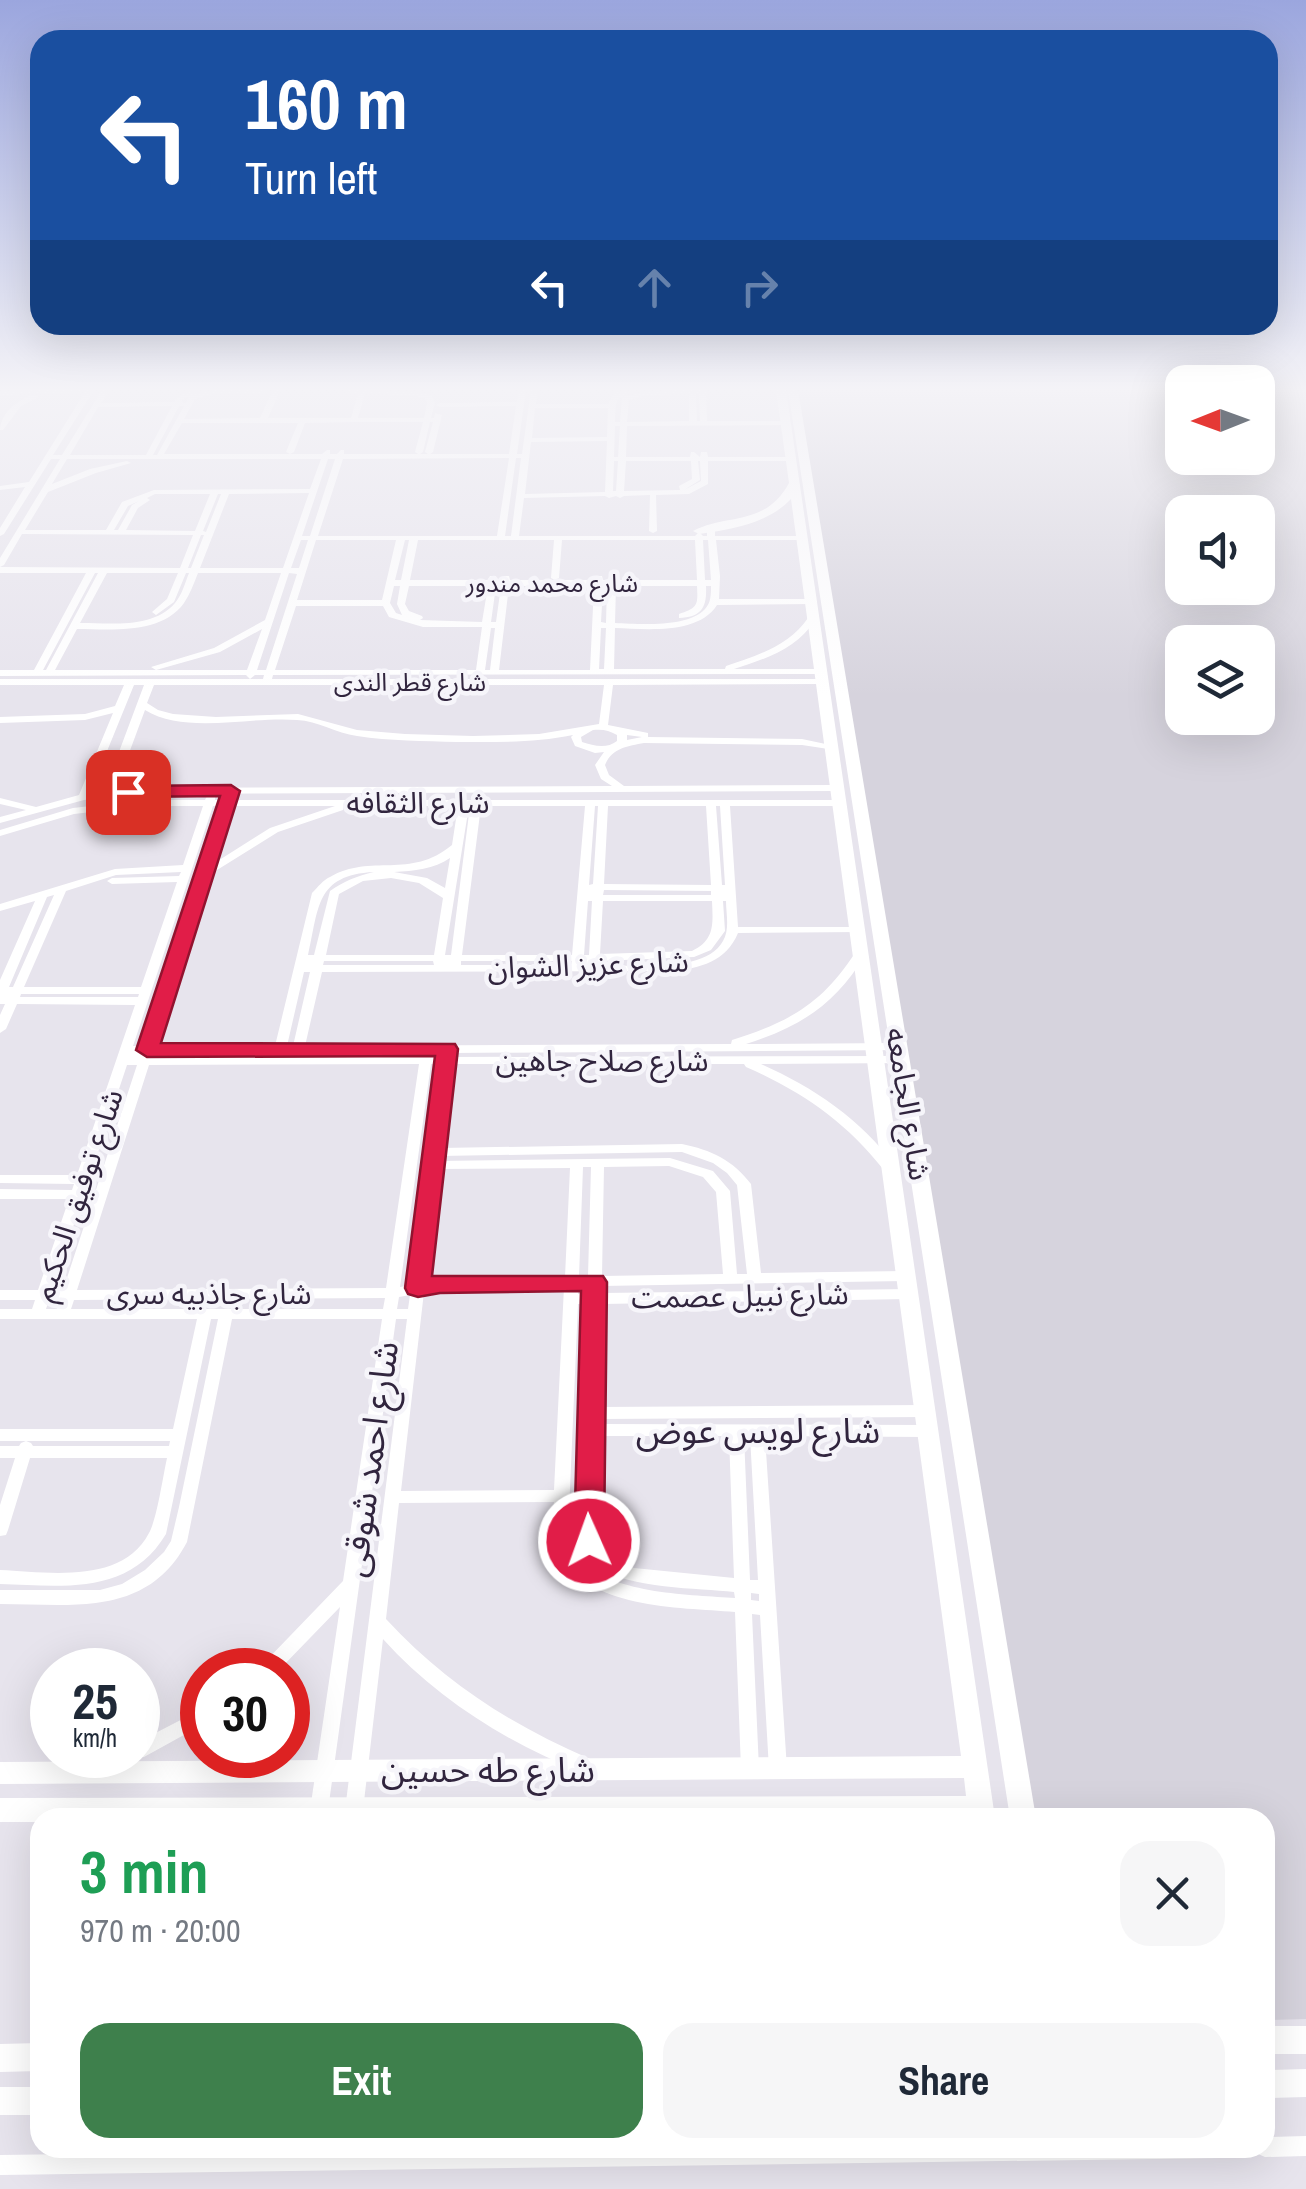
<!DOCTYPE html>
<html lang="en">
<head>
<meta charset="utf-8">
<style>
  body { margin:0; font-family:"Archivo Narrow","Noto Sans Arabic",sans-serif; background:#f6f6f7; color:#1f2937; height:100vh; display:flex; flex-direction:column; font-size:38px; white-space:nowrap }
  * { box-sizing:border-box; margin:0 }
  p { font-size:32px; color:#747a83 }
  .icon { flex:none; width:55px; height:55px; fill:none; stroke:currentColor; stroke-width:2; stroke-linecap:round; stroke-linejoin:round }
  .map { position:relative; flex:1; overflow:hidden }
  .panel { position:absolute; left:30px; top:1808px; width:1245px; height:350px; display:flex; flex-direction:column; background:#fff; border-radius:30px; box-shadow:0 10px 40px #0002 }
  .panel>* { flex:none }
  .banner { position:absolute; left:30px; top:30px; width:1248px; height:305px; border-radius:30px; box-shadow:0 10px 40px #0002; background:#1a4fa0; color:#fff; overflow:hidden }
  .needle { width:65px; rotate:269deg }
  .tools { position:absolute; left:1165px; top:365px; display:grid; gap:20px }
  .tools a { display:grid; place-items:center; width:110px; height:110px; border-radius:20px; background:#fff; box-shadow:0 10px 40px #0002; font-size:50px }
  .speed { position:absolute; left:30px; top:1648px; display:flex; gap:20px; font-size:50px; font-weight:700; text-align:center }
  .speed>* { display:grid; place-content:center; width:130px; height:130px; border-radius:50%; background:#fff; box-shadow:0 10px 40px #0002; line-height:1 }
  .speed small { font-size:25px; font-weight:400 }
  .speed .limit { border:15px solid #d22; background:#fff; color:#111 }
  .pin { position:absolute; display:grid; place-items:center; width:85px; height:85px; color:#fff; margin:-42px; border-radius:20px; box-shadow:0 5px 15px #0006 }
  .me { position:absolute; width:110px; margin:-55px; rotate:358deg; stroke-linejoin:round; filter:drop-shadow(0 0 8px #0008) }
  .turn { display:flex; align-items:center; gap:35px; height:210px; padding:0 50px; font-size:45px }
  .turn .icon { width:130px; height:130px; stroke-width:2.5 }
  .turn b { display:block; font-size:70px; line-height:85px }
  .lanes { display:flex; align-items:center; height:95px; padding:0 50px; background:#0003; justify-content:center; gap:50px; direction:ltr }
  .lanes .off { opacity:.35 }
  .round { display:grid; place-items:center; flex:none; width:105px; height:105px; border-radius:30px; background:#f6f6f7 }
  .headline { display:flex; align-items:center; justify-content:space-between; height:170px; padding:0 50px }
  h1 { font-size:60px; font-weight:700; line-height:75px; color:#1e9e55 }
  .button { display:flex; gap:20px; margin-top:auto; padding:20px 50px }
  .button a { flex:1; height:115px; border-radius:30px; background:#3e804c; color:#fff; font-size:40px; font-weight:700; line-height:115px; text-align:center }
  .button a+a { background:#f6f6f7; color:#1f2937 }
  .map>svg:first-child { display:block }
</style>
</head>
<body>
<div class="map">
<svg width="1306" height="2189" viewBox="0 0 1306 2189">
  <rect width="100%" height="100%" fill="#e7e4ed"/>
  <path fill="#d6d3dd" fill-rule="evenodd" d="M792,390h390v68h76v-68h48v1629l-41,1v-202l-251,-1zM1182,512h76v76h-76zM1182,642h76v76h-76z"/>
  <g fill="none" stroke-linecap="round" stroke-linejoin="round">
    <path fill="#fff" fill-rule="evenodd" d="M35,390h59l-41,65h9l40,-65h7l-8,13 73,-1c5,-8 18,-14 26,-11l-17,8 -2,3 5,1 3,-7 23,-6h52l4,2 -4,2h-52l-17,5 -11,20 76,-1 13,-28h7l-12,28h83l7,-24h-10v-4l63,1 20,4 4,8 -4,15h3l1,-5 7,2 -9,37 -3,2h79l7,-48 -76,1 -4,-2 4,-2 77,-1 2,-12h7l-9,64h5l9,-64h7l-2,14h72l7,-12 22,-2c-21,12 -21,2 -22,32h5l2,-25c28,-8 56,-7 84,-7l1,31h81l1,2 -4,2 -158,1 -1,31h64l1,-5h3l6,5 1,-5h6l1,5h82l4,2 -4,2h-82v23l-19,10 -33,1 1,36 -4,2 -4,-2 1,-36 -26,1 -4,2 -4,-2 -7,2 -4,-2 -81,2 -5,38h176l4,-4 4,4h4v-5l4,-2 4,2v5h88l1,2 -4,2h-84l4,36 -1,23h90l4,3 -1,2 -95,1c-19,30 -71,24 -102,23l-1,41h111l1,-3c30,-10 63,-20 82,-48l3,-1 4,3c-18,29 -50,39 -81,49h84l5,3 -2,2 -548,1 -1,4h547l3,1v4l-209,1 -5,40 40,8v4l154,2 33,7v4l-33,-5 -158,-2c-16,3 -32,5 -39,22l4,10 15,11 213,-1 5,3 -5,3 -685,3 -68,6 -84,23v-6l26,-7 -26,-6v-6l36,9 43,-12 34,-82 -28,7 -85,3v-6l85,-3 30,-8 9,-21h-124v-6h263l1,-4h-9l-5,4 -4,-4 -246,1v-6h34l52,-97h-86v-15l60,-99h-9l-47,75 -4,2v-8l25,-41 -25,3v-4l29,-4 56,-90 -51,2 4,2 -1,2 -16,8 -18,24h-3c1,-18 18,-30 34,-36l-34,1v-4zM365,394l46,1 14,3 2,5 -3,15h-66zM689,394v27l-62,1 2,-22 16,-5zM696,394h3l1,27h-3zM172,406l-26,49h-76l28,-48zM179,406h5l-27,49h-4zM535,408h73l-1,29 -75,1zM357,422h66l-8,30 3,2h-74v-4h-3l-4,4h-7v-4h-3l-5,4h-32l4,-2 11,-29zM430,422h3l-8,30 3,2h-8l3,-2zM182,423h116l-12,29 4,2h-126zM615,426h5l-2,31h-4zM607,441l-2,51 -80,2 6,-52zM509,458l-12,78h-179l25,-77zM516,458h5l-10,78h-6zM67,459h254l-11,30 -156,1 -32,12 -16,28h-81l23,-38 48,-19 35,-10 -4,-2 -37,8 -38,15zM328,459h7l-25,77h-8zM614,461h4l-2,30h-3zM626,461h65l1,18 -13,7 1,4 -56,1zM698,461h2l1,20 -17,9 16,-10zM309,493l-26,75h-83l29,-74zM155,494h55l-15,37 -69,-1 12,-22 12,-8 -3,-2zM218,494h3l-15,38 -3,-1zM139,501l-7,4 -14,25h-4l14,-24zM22,534l171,1 -13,33 -180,-1 4,-2zM201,535h3l-13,33h-3zM301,540h7l-9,28h-8zM316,540h80l-14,60h-85zM405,540h4l-8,40h-6zM418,540h136l-3,38 4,2h-45l-1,-4h-6l-2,4h-4l-1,-4h-6l-2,4h-78zM562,540h133l2,40h-81l-1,-4h-6l-1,4h-5l-1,-4h-6l-1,4h-40l4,-2zM703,540h5l3,40h-6zM95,573h3l-52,97h-3zM107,573h71l-11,26 -15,13 4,3 18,-13 12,-29h3c-4,10 -7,22 -14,30 -22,26 -65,20 -95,20zM198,573h83l-16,47 -51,28 -63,19 5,3 64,-18 42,-23 -15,41h-192l22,-41c34,0 84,6 107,-26 6,-9 10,-20 14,-30zM289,573l8,1 -31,96h-9zM394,586h6l-3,18 5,11 3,1 -9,-3 -6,-10zM409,586h79l-6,36 -62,-2 3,-2 -1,-2 -13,-5 -4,-7zM496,586h5l-5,36h-5zM509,586h85l-4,84h-91zM603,586h4l-1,37 -5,-1zM616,586h81c1,19 1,22 -18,28v4c23,-1 28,-11 27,-32h5c0,8 0,17 -6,23 -17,19 -66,15 -90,14zM296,606h87l6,11 34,10h59l-6,43h-201zM491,628h4l-5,42h-5zM601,628h5l-2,41h-5zM134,685h10l-40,107 -14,1zM154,685h450l-5,39 -60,10 -66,2 -68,-2 -48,-4 -59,-16 -82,3 -43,-3 -15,-4 -11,-7zM145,710c40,25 106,6 152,10 21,1 39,13 60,16 33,5 67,5 100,6 38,0 78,1 116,-7l-2,2 4,9 20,7 9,-1 -9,13 6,14 11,7 -460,2 -37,3zM593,730c9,-1 16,0 24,5v6c-10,8 -23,5 -35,1l-1,-5zM627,735l15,2 -15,3z
      M211,795l4,1v4h8l2,-4h8v4h606l5,3 -5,3h-109l8,121h118l6,3 -2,2 -122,1c-12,29 -38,35 -66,38l-350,1 -17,74 426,-2 1,-4c57,-18 90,-36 123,-87l4,-1 6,3c-29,49 -65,72 -119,89l152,-1 4,1 2,3 -2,3 -450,3v4l449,-1 4,1 2,3 -2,3 -144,1c52,23 100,55 134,102l-2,3h-10c-37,-47 -82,-78 -137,-102l-2,-3h-293l-10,84 241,-4c29,6 51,16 69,40l10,89 144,-2 5,1 2,4 -2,4 -5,1 -303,5v7l306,-4 5,1 2,4 -2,4 -5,1 -306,5 -2,103 325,-2 5,2 2,4 -2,4 -5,2 -326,2v5l328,1 5,2 3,4 -3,4 -5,2 -162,-1 22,333 -3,6 -6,2 -6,-2 -3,-6 -9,-154 -8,-1 7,155 -3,6 -6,2 -6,-2 -3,-6 -6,-157c-57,-5 -150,-2 -177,-63 -1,-2 -6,-13 -6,-15 -1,-10 1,-22 2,-32l-155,1 -13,116c59,64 124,105 204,140l3,6 -3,6 -6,2c-75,-29 -147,-74 -201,-134l-20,171 -3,6 -4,2 -8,-2 -3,-6 62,-491h-11l-68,491 -3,6 -4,2 -8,-2 -3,-6 30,-203 -61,63h-19l2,-5 81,-84 39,-262h-150l-45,223c-40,76 -115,62 -187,62v-14h100l22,-6 23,-14 19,-18 7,-11 8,-34 39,-188h-7l-45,215c-37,62 -104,52 -166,50v-14c47,2 122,15 149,-37 8,-14 14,-57 18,-75h-137l-22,72 -2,5 -6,1v-31l15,-47h-15v-12h19l2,-3 5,-2 5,2 2,3h136l1,-5h-170v-12h173l24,-110h-197v-10h32l3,-9h-35v-10h38l31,-91h-69v-10l72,1 2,-6 -74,-1v-8h77l58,-170 -118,-1 -11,25 -6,4v-18l5,-11h-5v-24l35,-79 -35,10v-7l115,-35 68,-4 20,-59h-59l-70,8 -74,22v-6l73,-22 71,-8h61l2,-4zM213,806h8l-78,240h-10zM232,806h103l-65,22 -57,36zM343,806h115l-6,39c-42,35 -81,8 -122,32 -7,3 -12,10 -18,16l-37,153h-120l54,-171 69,-43 65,-22zM469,806h1l-19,149h-6zM481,806h104l-13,149h-110zM595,806h3l-5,78 -4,1zM608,806h98l5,79 -107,-1zM716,806h4l5,79h-3zM450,858l-5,30 -18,-10 -33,-6c20,-1 40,-3 56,-14zM181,872l-2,4 -67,2 -5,3 5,3 65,-2 -36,105h-117l42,-96 50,-16zM374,872c-17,4 -30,9 -44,19l-16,64h-6c11,-47 7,-80 66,-83zM391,878l28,5 24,15 -9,57h-108l13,-61 24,-13zM604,890l107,1v4h-108zM54,895l-41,92h-4l38,-90zM588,901h4l-3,54h-5zM603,901h109c1,23 3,39 -20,50l-92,3zM723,901h3c0,13 4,28 -3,40 -18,33 -91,24 -123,24v-4l94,-4 17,-7 14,-19zM324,961h109l1,4h-111zM461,961h111l-1,4h-110zM304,972h6l-17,74h-6zM21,994h118l-1,3h-118zM426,1053l-6,4h-269l1,-3 288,-1 -1,4h-7zM419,1064l-33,224 -309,2 72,-225zM431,1064h7l-27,221 -11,2zM127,1065h10l-74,225h-11zM682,1152l31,11 14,10 10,12 10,89h-10l-7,-83 -17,-20 -43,-13 -231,3 1,-5zM669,1166l34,11 13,15 7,82 -121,2 2,-109zM583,1167h8l-3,109 -9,1zM570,1168l-5,109 -125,2 -15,3 13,-113zM588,1286v8h-10v-7zM564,1287l-10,203 -153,1 23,-199 16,-3zM410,1295l-2,14h-11l2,-12zM385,1298l-2,11h-312l3,-9zM49,1300h11l-3,9h-11zM578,1304h10l-3,105 -2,4 1,13 -3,4 3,4 -3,107c5,8 11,20 19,26 28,22 99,21 134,25l1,6c-43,-3 -121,-4 -151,-36 -8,-8 -12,-17 -16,-27zM599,1436h130l5,142 -100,-10 -23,-11 -14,-18zM744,1436h6l8,144h-8zM751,1593l8,1v7l-8,-1z
      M202,1709v16l-58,32 -8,1 -1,3 -36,13 -6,-2 -3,-6 3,-6 14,-5h31v-13z
      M1306,2136v20l-41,1 -7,-3 -3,-6h10v-11z
      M514,2148h720l-3,7 -7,3 -1224,17v-20z"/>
    <path fill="#fff" fill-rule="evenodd" d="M776,390h10l209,1428h-955v4h-40v-24l966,-2 -2,-18 -964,6v-22l961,-6 -170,-1257c-24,25 -59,30 -92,35l-6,-3c35,-18 72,-4 96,-48z
      M788,390h10l238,1428h-26z"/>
    <path fill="#fff" fill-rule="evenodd" d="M1265,2026h41v28h-41z
      M40,2043v28l-40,1v-28z
      M1306,2069v28l-41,1v-28z
      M0,2087h40v28h-40z"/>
  </g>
  <linearGradient id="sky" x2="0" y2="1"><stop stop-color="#9ba6de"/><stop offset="0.56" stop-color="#f4f3f7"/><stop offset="1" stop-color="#f4f3f7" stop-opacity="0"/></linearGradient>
  <rect width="1306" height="696" fill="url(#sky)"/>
  <path fill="#e11d48" stroke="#92132f" stroke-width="2.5" d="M231,785l9,6 -79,252 294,1 3,5 -26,227h171l4,6 -3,259 -5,8 -10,4 -10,-4 -5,-8 7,-250 -141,2 -22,4 -10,-3 -3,-6 30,-232 -288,1 -11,-7 84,-254 -92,1 -9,-5 9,-6z"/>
  <g text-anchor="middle" stroke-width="9" stroke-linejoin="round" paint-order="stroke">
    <g font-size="25" fill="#31253e" stroke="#f6f5fa">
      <text x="552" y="592">شارع محمد مندور</text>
      <text x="410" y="691">شارع قطر الندى</text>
    </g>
    <g font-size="30" fill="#31253e" stroke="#f6f5fa">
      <text x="418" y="813">شارع الثقافه</text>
      <text transform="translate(588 965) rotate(-2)" y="10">شارع عزيز الشوان</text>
      <text x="602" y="1071">شارع صلاح جاهين</text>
      <text transform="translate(908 1104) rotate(81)" y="10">شارع الجامعه</text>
      <text transform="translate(78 1195) rotate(-71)" y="10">شارع توفيق الحكيم</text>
      <text x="209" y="1304">شارع جاذبيه سرى</text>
      <text transform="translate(740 1296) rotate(-1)" y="10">شارع نبيل عصمت</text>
    </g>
    <g font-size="35" fill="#31253e" stroke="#f6f5fa">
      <text x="758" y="1443">شارع لويس عوض</text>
      <text transform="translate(370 1459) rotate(-82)" y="12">شارع احمد شوقى</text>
      <text x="488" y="1782">شارع طه حسين</text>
    </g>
  </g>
</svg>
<div class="tools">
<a><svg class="needle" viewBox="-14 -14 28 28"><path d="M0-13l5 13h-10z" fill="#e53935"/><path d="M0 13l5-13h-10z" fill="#747a83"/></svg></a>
<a><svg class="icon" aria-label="sound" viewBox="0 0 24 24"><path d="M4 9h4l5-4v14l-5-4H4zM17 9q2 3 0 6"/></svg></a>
<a><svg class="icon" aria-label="layers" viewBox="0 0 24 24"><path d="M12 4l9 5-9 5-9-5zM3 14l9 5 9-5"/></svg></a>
</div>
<div class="speed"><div>25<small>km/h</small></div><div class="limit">30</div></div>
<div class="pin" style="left:128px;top:792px;background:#d93025"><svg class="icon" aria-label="arrive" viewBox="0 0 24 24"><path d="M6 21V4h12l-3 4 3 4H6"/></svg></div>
<svg class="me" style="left:589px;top:1541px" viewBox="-20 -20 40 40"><circle r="17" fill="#e11d48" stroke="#fff" stroke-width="3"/><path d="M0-11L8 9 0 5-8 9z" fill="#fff"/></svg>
<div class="banner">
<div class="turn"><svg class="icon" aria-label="left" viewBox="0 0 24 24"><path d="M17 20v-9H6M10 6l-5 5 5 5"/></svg><div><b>160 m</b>Turn left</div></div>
<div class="lanes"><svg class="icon" aria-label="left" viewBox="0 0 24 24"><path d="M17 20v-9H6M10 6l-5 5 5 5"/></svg><svg class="icon off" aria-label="ahead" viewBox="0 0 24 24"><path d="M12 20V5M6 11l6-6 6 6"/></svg><svg class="icon off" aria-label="right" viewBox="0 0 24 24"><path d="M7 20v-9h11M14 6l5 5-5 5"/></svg></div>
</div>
<section class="panel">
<div class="headline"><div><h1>3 min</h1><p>970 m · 20:00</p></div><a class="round"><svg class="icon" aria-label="close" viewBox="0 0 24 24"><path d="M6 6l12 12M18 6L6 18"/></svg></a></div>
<div class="button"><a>Exit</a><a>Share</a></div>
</section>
</div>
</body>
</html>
